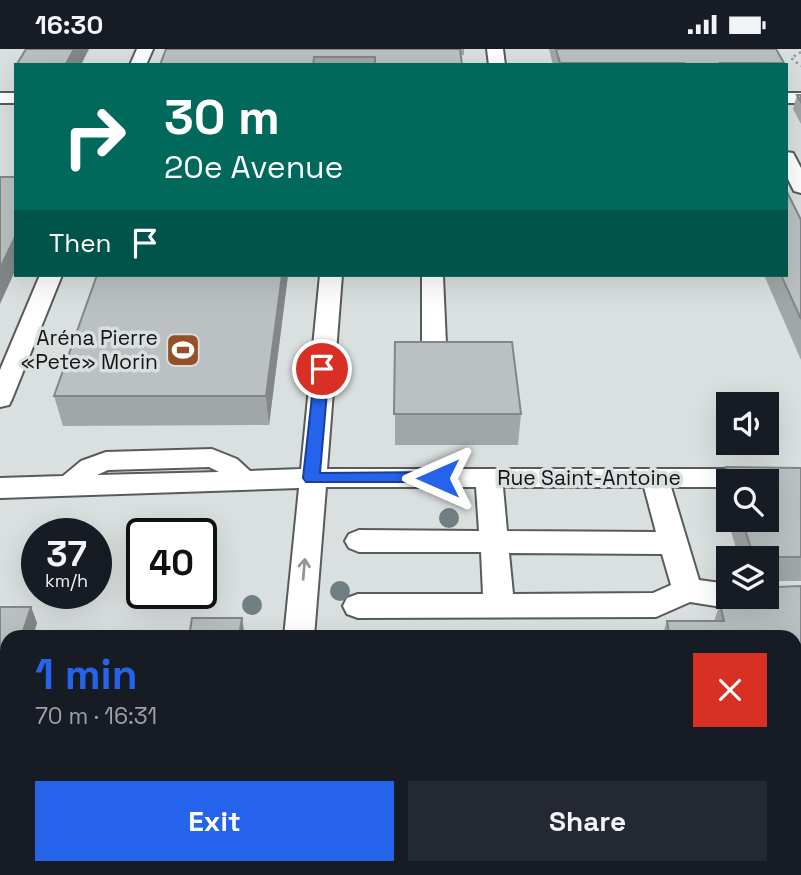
<!DOCTYPE html>
<html lang="en">
<head>
<meta charset="utf-8">
<style>
  body { margin:0; font-family:"Space Grotesk",sans-serif; background:#242831; color:#f1f3f6; height:100vh; display:flex; flex-direction:column; font-size:26px; white-space:nowrap }
  * { box-sizing:border-box; margin:0 }
  p { font-size:23px; color:#9ea1a6 }
  .icon { flex:none; width:38px; height:38px; fill:none; stroke:currentColor; stroke-width:2; stroke-linecap:round; stroke-linejoin:round }
  .map { position:relative; flex:1; overflow:hidden }
  .panel { position:absolute; left:0px; top:581px; width:802px; height:245px; display:flex; flex-direction:column; background:#171b24; border-radius:21px 21px 0 0; box-shadow:0 7px 28px #0002 }
  .panel>* { flex:none }
  .hud { position:absolute; left:14px; top:14px; width:774px; height:214px; border-radius:0px; box-shadow:0 7px 28px #0002; background:#00695c; color:#fff; overflow:hidden }
  .fabs { position:absolute; left:716px; top:343px; display:grid; gap:14px }
  .fabs a { display:grid; place-items:center; width:63px; height:63px; border-radius:0px; background:#171b24; box-shadow:0 7px 28px #0002; font-size:35px }
  .speed { position:absolute; left:21px; top:469px; display:flex; gap:14px; font-size:35px; font-weight:700; text-align:center }
  .speed>* { display:grid; place-content:center; width:91px; height:91px; border-radius:50%; background:#171b24; box-shadow:0 7px 28px #0002; line-height:1 }
  .speed small { font-size:18px; font-weight:400 }
  .speed .limit { border:4px solid #111; border-radius:10px; background:#fff; color:#111 }
  .pin { position:absolute; display:grid; place-items:center; width:60px; height:60px; color:#fff; margin:-30px; border:4px solid #fff; border-radius:50%; box-shadow:0 2px 7px #0007 }
  .me { position:absolute; width:77px; margin:-38px; rotate:270deg; stroke-linejoin:round; filter:drop-shadow(0 0 5px #0008) }
  .turn { display:flex; align-items:center; gap:24px; height:147px; padding:0 35px; font-size:32px }
  .turn .icon { width:91px; height:91px; stroke-width:2.5 }
  .turn b { display:block; font-size:49px; line-height:60px }
  .then { display:flex; align-items:center; height:66px; padding:0 35px; background:#0003; gap:14px; font-size:26px }
  .round { display:grid; place-items:center; flex:none; width:74px; height:74px; border-radius:0px; background:#242831 }
  .summary { display:flex; align-items:center; justify-content:space-between; height:119px; padding:0 35px }
  h1 { font-size:42px; font-weight:700; line-height:52px; color:#2563eb }
  .cta { display:flex; gap:14px; margin-top:auto; padding:14px 35px }
  .cta a { flex:1; height:80px; border-radius:0px; background:#2563eb; color:#fff; font-size:28px; font-weight:700; line-height:80px; text-align:center }
  .cta a+a { background:#242831; color:#f1f3f6 }
  .status { display:flex; justify-content:space-between; align-items:center; height:49px; padding:0 35px; background:#171b24; direction:ltr }
  .status svg { height:19px; fill:currentColor }
  .map>svg:first-child { display:block }
</style>
</head>
<body>
<div class="status"><b>16:30</b><svg viewBox="0 0 49 12"><path d="M0 12V9h3v3zM5 12V6h3v6zM10 12V3h3v9zM15 12V0h3v12zM26 1h20v11H26zM47 4h2v5h-2z"/></svg></div>
<div class="map">
<svg width="801" height="826" viewBox="0 0 801 826">
  <rect width="100%" height="100%" fill="#dadfe0"/>
  <g fill="none" stroke-linecap="round" stroke-linejoin="round">
    <g stroke="#575b5c" stroke-width="4">
      <path id="minor" d="M137,0h16l-7,16h-16z
        M487,0h16l2,16h-16z
        M0,44h16v10h-16z
        M786,44h15v10h-15z
        M786,103l7,1 8,15v25l-7,-2 -8,-16z
        M40,226h22l-50,124 -3,6 -9,2v-37z
        M320,226h22l-15,194h474v18h-35v-6h-38v6h-57l28,93 29,4v13h14l-4,7 -10,4 -38,-6 -34,15 -298,1 -11,-4 -4,-8 4,-8 11,-4h125l-2,-42h-122l-10,-4 -4,-7 4,-7 10,-4 120,1 -3,-44h-150l-12,150h-30l15,-149 -299,10v-20l63,-2 18,-15 25,-9 106,-3 25,10 13,12 51,-2zM209,418l10,5 -122,3 11,-5zM503,438h141l12,45 -149,-1zM509,504l153,1 9,31 -18,8 -140,1z
        M422,226l21,1 3,68 -4,5h-16l-4,-5z
        M262,819h36v7h-36z"/>
    </g>
    <path stroke="#959999" stroke-width="2.5" stroke-dasharray="2.5 3.5" stroke-linecap="butt" d="M801,3l-10,6 10,8"/>
    <use href="#minor" fill="#fff" fill-rule="evenodd"/>
  </g>
  <g fill="#708082">
    <circle cx="449" cy="469" r="10"/>
    <circle cx="340" cy="542" r="10"/>
    <circle cx="252" cy="556" r="10"/>
  </g>
  <path fill="#a1a6a7" fill-rule="evenodd" d="M166,0h298v6h-3l1,10h-302z
    M549,0h227l8,14v2h-231z
    M797,46h4v29l-8,-15z
    M801,171v140l-37,-85h22z
    M97,226h191l-19,150 -206,1 -9,-30z
    M395,293l126,72 -3,31h-123z
    M726,418l75,1v113h-33l-1,3 8,3 26,-1v236h-7v-185h-220l1,-5 88,1 4,-12h47l6,-17h32l-1,-3 1,-4h14v-39h-27l-20,-67zM728,432h38v39h-38z
    M0,558h31l6,16 -30,14v26h-2l-5,16z
    M211,819l-1,7h-73z
    M373,819l99,3v4h-99z
    M599,819h122l2,7h-123z"/>
  <path fill="#838788" d="M74,0h15l-8,16h-15z
    M16,186v34l-16,35v-36z
    M282,226h6l-19,150 -3,-29z
    M31,558l6,16 -4,14h-12z
    M242,569l3,19h-6z
    M0,603l5,11 -5,16z
    M204,819h7l-1,7h-6z"/>
  <path fill="#bbc1c2" stroke="#838788" stroke-width="2" d="M26,0h48l-8,15h-49z
    M166,0h294l2,16h-87v-8h-61l-1,8h-153z
    M556,0h220l8,14h-64l1,2h-36l-1,-2h-124z
    M797,46h4v7z
    M0,128h16v58l-16,33z
    M786,141l15,30v99l-20,-44h5z
    M97,226h185l-16,121h-212z
    M395,293h117l9,72h-127z
    M726,418l75,1v89h-26l-3,13 -6,1v-13h-12l-12,-38h24v-39h-36z
    M766,535l9,3 26,-1v214h-7v-163h-219v-5l94,1 -2,-12h57l-4,-17h48l-2,-7z
    M0,558h31l-10,30h-14v10h-7z
    M192,569h50l-3,19h-50z
    M461,584v4h-89v-3z
    M138,819h66v4h-24v3h-43z
    M373,819h99v3h-54v4h-45z
    M608,819h113l2,7h-114z"/>
  <defs><path id="oneway-shaft" d="M-6 0H5M1.5-3L5.5 0L1.5 3" fill="none" stroke-width="1.6" stroke-linecap="round" stroke-linejoin="round" transform="scale(1.75)"/></defs>
  <use stroke="#949595" href="#oneway-shaft" transform="translate(304 520) rotate(-85)"/>
  <path fill="#2563eb" stroke="#184099" stroke-width="2" d="M322,316l7,4 -9,104 118,-1 8,6 -2,4h-138l-3,-4 12,-109z"/>
  <defs>
    <g id="stadium-square" transform="scale(1.75)"><rect x="-9" y="-9" width="18" height="18" rx="4" fill="#965028" stroke="#dadfe0"/><path d="M0-5a6.5 5 0 1 0 0 10a6.5 5 0 1 0 0-10ZM-3.5-1.8h7v3.6h-7Z" fill="#fff"/></g>
  </defs>
  <g fill-rule="evenodd">
    <use href="#stadium-square" x="183" y="301"/>
  </g>
  <g text-anchor="middle" stroke-width="7" stroke-linejoin="round" paint-order="stroke">
    <g font-size="21" fill="#121414" stroke="#dadfe0" text-anchor="end">
      <text x="158" y="296">Aréna Pierre<tspan x="158" dy="24">«Pete» Morin</tspan></text>
    </g>
    <g font-size="21" fill="#121414" stroke="#dadfe0">
      <text x="589" y="436">Rue Saint-Antoine</text>
    </g>
  </g>
</svg>
<div class="fabs">
<a><svg class="icon" aria-label="sound" viewBox="0 0 24 24"><path d="M4 9h4l5-4v14l-5-4H4zM17 9q2 3 0 6"/></svg></a>
<a><svg class="icon" aria-label="search" viewBox="0 0 24 24"><circle cx="10" cy="10" r="6"/><path d="M15 15l6 6"/></svg></a>
<a><svg class="icon" aria-label="layers" viewBox="0 0 24 24"><path d="M12 4l9 5-9 5-9-5zM3 14l9 5 9-5"/></svg></a>
</div>
<div class="speed"><div>37<small>km/h</small></div><div class="limit">40</div></div>
<div class="pin" style="left:322px;top:320px;background:#d93025"><svg class="icon" aria-label="arrive" viewBox="0 0 24 24"><path d="M6 21V4h12l-3 4 3 4H6"/></svg></div>
<svg class="me" style="left:438px;top:429px" viewBox="-20 -20 40 40"><path d="M0-17L14 15 0 8-14 15z" fill="#2563eb" stroke="#fff" stroke-width="4"/></svg>
<div class="hud">
<div class="turn"><svg class="icon" aria-label="right" viewBox="0 0 24 24"><path d="M7 20v-9h11M14 6l5 5-5 5"/></svg><div><b>30 m</b>20e Avenue</div></div>
<div class="then">Then<svg class="icon" aria-label="arrive" viewBox="0 0 24 24"><path d="M6 21V4h12l-3 4 3 4H6"/></svg></div>
</div>
<section class="panel">
<div class="summary"><div><h1>1 min</h1><p>70 m · 16:31</p></div><a class="round" style="background:#d93025;color:#fff"><svg class="icon" aria-label="close" viewBox="0 0 24 24"><path d="M6 6l12 12M18 6L6 18"/></svg></a></div>
<div class="cta"><a>Exit</a><a>Share</a></div>
</section>
</div>
</body>
</html>
